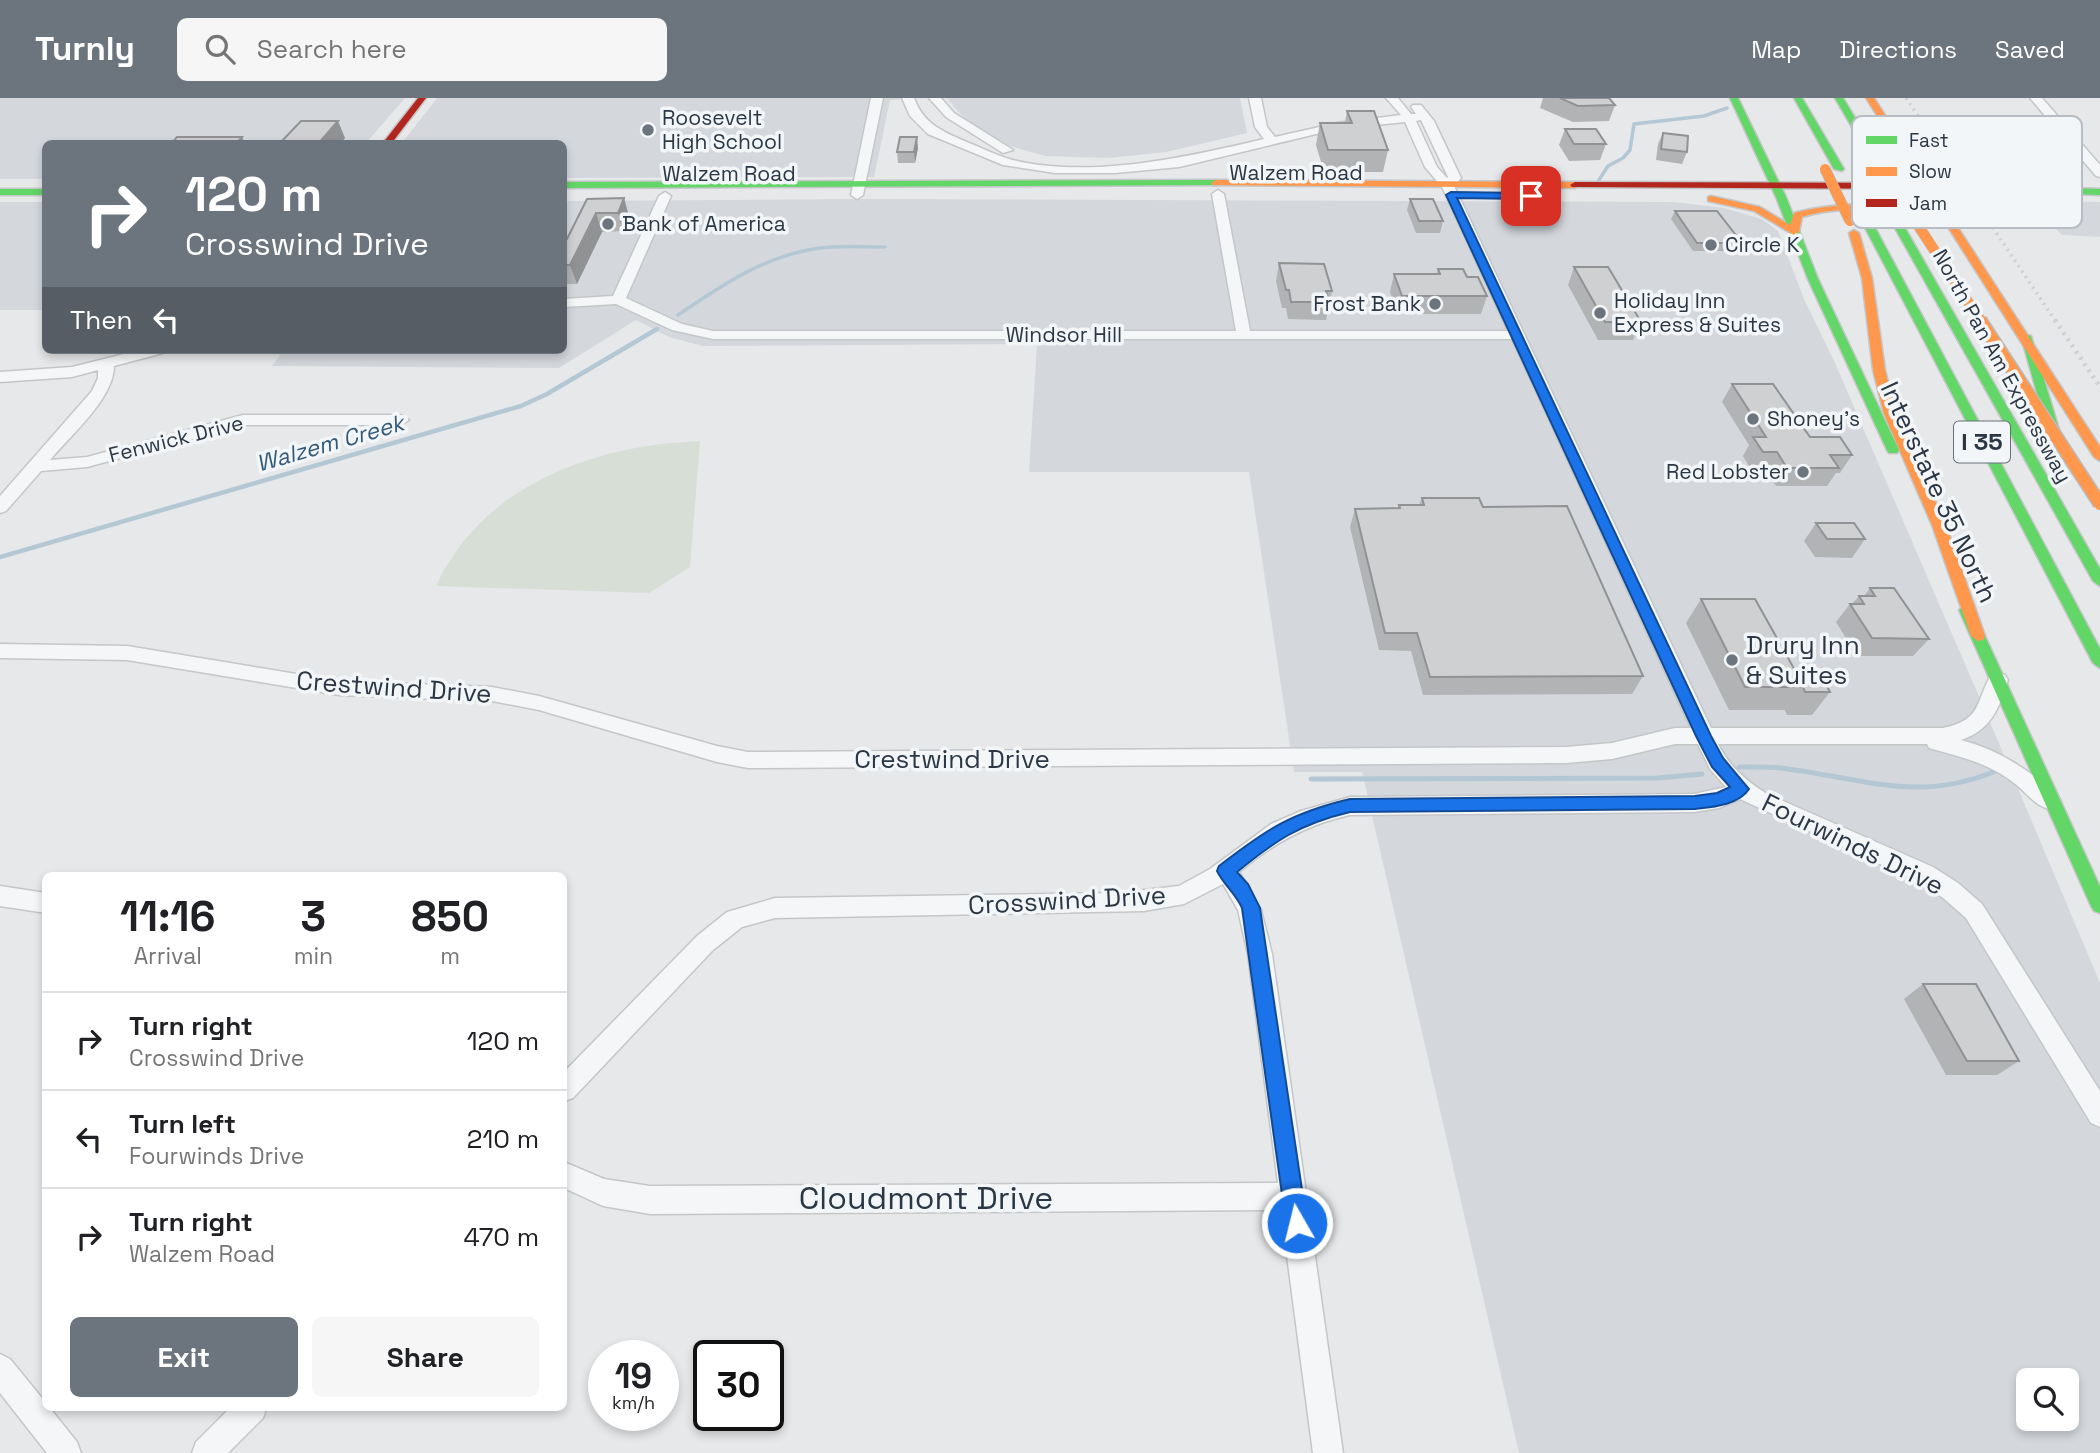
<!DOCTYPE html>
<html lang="en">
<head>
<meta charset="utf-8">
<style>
  body { margin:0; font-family:"Space Grotesk",sans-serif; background:#f6f6f6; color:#202124; height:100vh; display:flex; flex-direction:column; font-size:26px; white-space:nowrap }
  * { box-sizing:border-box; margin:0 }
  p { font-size:23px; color:#757577 }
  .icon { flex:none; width:38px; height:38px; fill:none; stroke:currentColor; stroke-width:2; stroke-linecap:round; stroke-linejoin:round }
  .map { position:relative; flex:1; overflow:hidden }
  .sheet { position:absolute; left:42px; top:774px; width:525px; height:539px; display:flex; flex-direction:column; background:#fff; border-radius:10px; box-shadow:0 4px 10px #0003 }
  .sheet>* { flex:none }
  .hud { position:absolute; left:42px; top:42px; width:525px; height:214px; border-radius:10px; box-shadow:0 4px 10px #0003; background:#6c757e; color:#fff; overflow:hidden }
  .fabs { position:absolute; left:2016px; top:1270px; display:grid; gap:14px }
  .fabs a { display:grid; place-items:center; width:63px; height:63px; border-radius:10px; background:#fff; box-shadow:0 4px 10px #0003; font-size:35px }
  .speed { position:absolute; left:588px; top:1242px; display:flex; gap:14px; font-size:35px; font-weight:700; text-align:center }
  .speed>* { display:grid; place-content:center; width:91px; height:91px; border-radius:50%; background:#fff; box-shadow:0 4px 10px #0003; line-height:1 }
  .speed small { font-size:18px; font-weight:400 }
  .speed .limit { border:4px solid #111; border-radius:10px; background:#fff; color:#111 }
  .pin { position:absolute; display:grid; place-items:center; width:60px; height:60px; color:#fff; margin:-30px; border-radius:14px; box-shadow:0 4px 10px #0006 }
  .me { position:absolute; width:77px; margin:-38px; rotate:352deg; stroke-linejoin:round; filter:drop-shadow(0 0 5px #0008) }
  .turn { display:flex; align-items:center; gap:24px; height:147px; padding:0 28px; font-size:32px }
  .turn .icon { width:91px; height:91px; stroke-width:2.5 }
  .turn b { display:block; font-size:49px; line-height:60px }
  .then { display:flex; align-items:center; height:66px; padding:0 28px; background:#0003; gap:14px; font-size:26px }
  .eta { display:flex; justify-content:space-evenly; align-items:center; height:119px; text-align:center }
  .eta b { font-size:42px; font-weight:600; line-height:49px }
  .cta { display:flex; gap:14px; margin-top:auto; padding:14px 28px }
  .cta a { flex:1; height:80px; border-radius:10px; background:#6c757e; color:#fff; font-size:28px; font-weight:600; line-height:80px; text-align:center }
  .cta a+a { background:#f6f6f6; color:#202124 }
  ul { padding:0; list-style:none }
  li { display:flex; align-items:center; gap:21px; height:98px; padding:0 28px; border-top:2px solid #e0e0e0 }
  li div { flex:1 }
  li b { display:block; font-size:26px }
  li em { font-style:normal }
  header { display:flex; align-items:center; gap:42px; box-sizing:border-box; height:98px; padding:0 35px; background:#6c757e; color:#fff }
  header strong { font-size:33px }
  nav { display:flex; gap:38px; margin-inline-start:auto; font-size:24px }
  .search { width:490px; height:63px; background:#f6f6f6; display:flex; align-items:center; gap:18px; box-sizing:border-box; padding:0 24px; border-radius:10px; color:#757577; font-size:26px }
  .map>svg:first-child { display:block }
</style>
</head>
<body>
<header>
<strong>Turnly</strong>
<div class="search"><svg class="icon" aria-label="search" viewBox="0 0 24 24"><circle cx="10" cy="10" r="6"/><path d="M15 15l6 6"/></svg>Search here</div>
<nav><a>Map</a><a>Directions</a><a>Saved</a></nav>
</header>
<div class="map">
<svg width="2100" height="1355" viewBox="0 0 2100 1355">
  <rect width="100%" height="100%" fill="#e6e8ea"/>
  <path fill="#d4d8dd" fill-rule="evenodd" d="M0,0h405l-39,45 -320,1 -1,35h-45z
    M437,0h486l-33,2 -16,77 -310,1v-34h-163z
    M947,0h293l7,35 -81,19 -57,6 -64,-2 -35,-10 -31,-17 -19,-15z
    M856,101l818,3 50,6 38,11 16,12 26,68 31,64 152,352 113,268v470h-581l-157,-681h-68l-45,-300h-220l8,-128 -334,2 -34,-9 -33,-17 -77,48 -287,-2 12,-16h280v-149zM2028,1283h39v38h-39z
    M2028,103l72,1v35l-38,-2z
    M0,104h45v108h-45z"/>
  <path fill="#d7ded6" d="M700,343l-10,126 -41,26 -213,-7c47,-102 159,-141 264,-145z"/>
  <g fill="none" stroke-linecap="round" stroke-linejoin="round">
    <path stroke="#b4c7d4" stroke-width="3.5" d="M1599,82l9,-14 15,-8 7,-8 4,-26 70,-8 23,-8
      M678,217c44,-30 88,-60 142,-67 21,-3 43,-1 65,-1"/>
    <path stroke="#b4c7d4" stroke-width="4.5" d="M0,459l521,-151 26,-12 110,-65"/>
    <path stroke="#b4c7d4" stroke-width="5" d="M1739,669c16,0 33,-1 49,2 78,10 130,34 208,2
      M1311,681l347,-1 44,-4"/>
    <g stroke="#c4c6c8" stroke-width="3">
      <path id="street" d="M871,0h12l-20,97 -6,4 -6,-4z
        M902,0h12c10,27 30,34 55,45 13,5 27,12 40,16 78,21 179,-2 255,-20l-9,-12 -6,-29h12l6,29 8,10 62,-14 64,-8 -15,-17h12l13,16h5l-5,-7 2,-2h8l13,16 27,57 -7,8 257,542h232c39,-8 32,-25 48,-53l7,-2 7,2 3,5c-9,29 -17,50 -47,60 38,10 67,29 97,56l3,6 -3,6c-18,6 -31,-16 -44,-25 -27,-21 -54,-26 -85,-35l-2,-4h-209c11,22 28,37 49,50l166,73 25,16 24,21 118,187v36l-9,-4 -125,-205 -24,-21 -25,-16 -177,-82 -21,9 -25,4 -344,3c-44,10 -76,28 -111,57l22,38 11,44 71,499h-30l-32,-243 -631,4 -47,-8 -39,-18v-26l40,17 46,7 628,-3 -30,-229 -10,-44 -15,-26 -39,20 -40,7 -369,7 -33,9 -29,23 -140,148 -9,3v-29l133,-136 30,-24 48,-14 344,-5 60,-7 31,-17 61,-45 30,-13 49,-14 344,-3 32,-7 -16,-18 -12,-25h-23l-63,15 -46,4 -818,5 -31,-6 -178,-52 -47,-9 -153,-6 -212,-35 -127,-2v-14l127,2 212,35 153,6 47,9 178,50 31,6 818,-5 46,-4 63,-15h16l-179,-389h-799l-41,-9 -56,-26 -52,3v-8l49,-3 46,-100 6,-4 6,4 -45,102 56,26 31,7h523l-24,-137 6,-4 6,4 26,137h258l-66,-144 -17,-20 -20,-45 -68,7 -158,38 -64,6h-60l-52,-8 -75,-31 -18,-18zM1421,22l27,57 -1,1 -10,-11 -21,-46z
        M929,0h12l13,15 59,37 -10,3 -57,-36z
        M2030,0h12l58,67v12l-4,-1z
        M140,252h25l-2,3 -49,13c0,32 -43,69 -64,94l37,-3 156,-42h158l8,5 -8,5h-158l-156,42 -46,4 -35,40 -6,2v-17l92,-105 6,-13v-8l-26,7 -72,5v-10l72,-5z
        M0,788l46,7v20l-46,-7z
        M0,1256l10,5 36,44v4h3l28,35 4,11h-34l-47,-60z
        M231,1309h36l-4,11 -35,35h-36l4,-11z"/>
    </g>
    <g stroke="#c4c6c8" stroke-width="3">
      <path id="fast" d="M1730,0h8l48,99 32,82 81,171 -2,3h-8l-2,-3 -79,-171 -32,-82z
        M1794,0h8l42,71 -2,2 -8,-2z
        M1835,0h8l44,72 -2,2 -8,-2z
        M1216,82l5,3 -2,2 -655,3v-6z
        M1926,85l174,6v6l-177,-7v-4z
        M0,91h46v6h-46z
        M1866,119l5,3 229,429v19l-7,-5 -232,-443z
        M1896,120l5,3 199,348v17l-7,-5 -202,-360z
        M2022,236l9,2 29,97 -2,3h-8l-2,-3 -27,-97z
        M1966,507l7,5 127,277v26l-6,-2 -3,-5 -132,-296z"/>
    </g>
    <g stroke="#c4c6c8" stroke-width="3">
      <path id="slow" d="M1866,0h8l226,349v14l-6,-4z
        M1216,82l359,2 5,3 -5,3 -362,-3 -2,-2z
        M1711,98l49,11 30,18 4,-12c35,-10 114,-15 145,5l-5,3c-43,-11 -89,-17 -132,-4l-3,15 -5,3 -40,-24 -46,-10v-4z
        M1854,132l5,3 13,45 13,92 11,44 50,111 39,111 -2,4 -5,1 -7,-5 -39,-111 -48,-111 -11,-44 -11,-92 -13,-45z"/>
    </g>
    <g stroke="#c4c6c8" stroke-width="3">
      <path id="jam" d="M418,0h8l-35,46h-9z
        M1575,84l351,1 5,3 -5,3 -354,-2 -2,-2z"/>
    </g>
    <use href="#street" fill="#f4f6f7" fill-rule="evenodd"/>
    <use href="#fast" fill="#63d668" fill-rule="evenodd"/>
    <use href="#slow" fill="#ff974d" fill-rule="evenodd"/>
    <use href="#jam" fill="#b3261e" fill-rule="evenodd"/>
    <path stroke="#ced0d2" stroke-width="3.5" stroke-dasharray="2 4.5" stroke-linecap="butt" d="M1906,0l150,224"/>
    <path stroke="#ced0d2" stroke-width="4.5" stroke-dasharray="2.5 5" stroke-linecap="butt" d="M2055,222l45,67"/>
    <g stroke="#b8bbbf" stroke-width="11" stroke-linecap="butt">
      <path id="slow-bridge-far1" d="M1825,71l25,52
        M1882,72l99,152"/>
    </g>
    <g stroke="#b8bbbf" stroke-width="15" stroke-linecap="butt">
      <path id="slow-bridge" d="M1980,222l120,184"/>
    </g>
    <use href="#slow-bridge-far1" stroke="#ff974d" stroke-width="10"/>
    <use href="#slow-bridge" stroke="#ff974d" stroke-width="12"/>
  </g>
  <path fill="#b1b3b5" d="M1543,0h66l6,7 -6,16 -36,1 -33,-14z
    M1347,13l41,39 -5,22h-59l-8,-27 4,-22h25z
    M1565,31l41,15 -6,16 -31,1 -10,-16z
    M1663,35l24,19 -5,12 -26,-4 2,-16z
    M918,50l-3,15h-17l-1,-11z
    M624,100l5,19 -6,14 -21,1 -25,52h-13v-45h3l20,-40z
    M1410,101l33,22 -3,12h-24l-9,-23z
    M1675,113l67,32 -4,8h-45l-22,-32z
    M1279,165l53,28 -6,29 -38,-1 -2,-11h-4l-6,-27z
    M1574,169l67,55 -8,18h-35l-30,-55z
    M1438,171l29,8 20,19 -6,18h-84l-7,-22 4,-18h43z
    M1732,286l78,53 42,18 -12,18h-4l-9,13h-51l-10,-15h-14l-9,-15 6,-11 -27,-43z
    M1422,400l61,9 160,169 -11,18 -209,1 -12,-44 -32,-1 -29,-123 5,-18 43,-1 1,-3h20z
    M1816,425l49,16 -13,19 -37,-1 -11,-16z
    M1870,490l59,51 -16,17h-56l-21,-34 14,-18h2l7,-8h5z
    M1701,501l96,75 33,18 -18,23h-25l-2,-5h-56l-43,-87z
    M1923,886l96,77 -22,14h-51l-42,-76z"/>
  <path fill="#909293" d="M338,23l7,17 -5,6h-22z
    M242,39l3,7h-9z
    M917,39l1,11 -3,15 -1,-11z
    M624,100l5,19 -6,14 -5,-18z
    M596,115l6,19 -25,52 -7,-19z"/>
  <path fill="#ced0d2" stroke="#909293" stroke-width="2" d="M1560,0h49l6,7 -37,1z
    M1347,13h27l14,39h-60l-8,-27h32z
    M301,23h37l-20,23h-39z
    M1565,31h31l10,15h-32z
    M1663,35l25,3 -1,16 -26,-3z
    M177,39h65l-6,7h-65z
    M900,39h17l-3,15h-17z
    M624,100l-6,15h-22l-26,52h-6v-26h3l20,-40z
    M1410,101h23l10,22h-24z
    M1675,113h42l25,32h-45z
    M1279,165l45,1 8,27h-6l3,11h-38l-2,-12h-3z
    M1574,169h34l33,55h-36z
    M1438,171h25l4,8h11l9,19h-85l-8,-22h46z
    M1732,286h41l37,53h30l12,18h-22l9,13h-52l-10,-16h-14l-10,-15h13z
    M1422,400h57l4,9 84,-1 76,170 -213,1 -13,-44h-32l-30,-124 45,-1 -1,-3h25z
    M1816,425h38l11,16h-38z
    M1870,490h24l35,51 -57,-1 -22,-34h14l-5,-8h16z
    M1701,501h54l42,75h23l10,18h-25l-2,-5h-58z
    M1923,886h53l43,77h-52z"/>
  <path fill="#1a73e8" stroke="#114b97" stroke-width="2" d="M1451,94l80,1 5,3 -5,3 -74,-1 254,538 12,22 26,31c-10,16 -37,18 -54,20l-345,3c-50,12 -74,28 -113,60l11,12 12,24 47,315 -3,7 -7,3 -8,-3 -3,-7 -44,-315c-6,-14 -18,-23 -25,-37l2,-5c48,-37 72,-53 131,-67l345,-3 22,-3 13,-6 -18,-20 -16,-31 -250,-541z"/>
  <g fill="#6c757e" stroke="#f3f6f9" stroke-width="2.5">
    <circle cx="648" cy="32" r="7"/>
    <circle cx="608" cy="126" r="7"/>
    <circle cx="1711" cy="147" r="7"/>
    <circle cx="1435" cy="206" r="7"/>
    <circle cx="1600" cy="215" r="7"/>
    <circle cx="1753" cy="321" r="7"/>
    <circle cx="1803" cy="374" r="7"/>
    <circle cx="1732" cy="562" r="7"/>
  </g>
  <g text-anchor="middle" stroke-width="7" stroke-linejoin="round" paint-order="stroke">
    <g font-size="21" fill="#2b3744" stroke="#f3f6f9" text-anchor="start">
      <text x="662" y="27">Roosevelt<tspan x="662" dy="24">High School</tspan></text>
      <text x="622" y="133">Bank of America</text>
      <text x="1725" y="154">Circle K</text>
      <text x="1614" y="210">Holiday Inn<tspan x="1614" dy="24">Express &amp; Suites</tspan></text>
      <text x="1421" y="213" text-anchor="end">Frost Bank</text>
      <text x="1767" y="328">Shoney's</text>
      <text x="1789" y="381" text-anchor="end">Red Lobster</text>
    </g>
    <g font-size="21" fill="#2b3744" stroke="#f3f6f9">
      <text x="1296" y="82">Walzem Road</text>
      <text x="729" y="83">Walzem Road</text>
      <text x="1064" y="244">Windsor Hill</text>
      <text transform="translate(2002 268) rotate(61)" y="7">North Pan Am Expressway</text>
      <text transform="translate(176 341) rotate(-14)" y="7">Fenwick Drive</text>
    </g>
    <g font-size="23" font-style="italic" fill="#345a79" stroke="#f3f6f9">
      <text transform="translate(330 345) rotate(-16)" y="8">Walzem Creek</text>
    </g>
    <rect fill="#f3f6f9" stroke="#67707a" stroke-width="2" x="1954" y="323.5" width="56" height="41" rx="5"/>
    <g font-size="24" font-weight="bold" fill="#2b3744">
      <text x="1982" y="352">I 35</text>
    </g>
    <g font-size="26" fill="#2b3744" stroke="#f3f6f9">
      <text transform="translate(1939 394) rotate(65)" y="9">Interstate 35 North</text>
      <text transform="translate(394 589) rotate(4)" y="9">Crestwind Drive</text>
      <text x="952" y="670">Crestwind Drive</text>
      <text transform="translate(1853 746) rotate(26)" y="9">Fourwinds Drive</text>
      <text transform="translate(1067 802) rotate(-3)" y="9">Crosswind Drive</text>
    </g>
    <g font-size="26" fill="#2b3744" stroke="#f3f6f9" text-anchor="start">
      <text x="1746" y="556">Drury Inn<tspan x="1746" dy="30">&amp; Suites</tspan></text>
    </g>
    <g font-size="32" fill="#2b3744" stroke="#f3f6f9">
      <text x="926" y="1111">Cloudmont Drive</text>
    </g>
  </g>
  <rect x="1852" y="18" width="230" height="112" rx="10" fill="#f3f6f9" stroke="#b7bdc3" stroke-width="2"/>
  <rect x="1866" y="38" width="31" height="8" fill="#63d668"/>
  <rect x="1866" y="69" width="31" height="9" fill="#ff974d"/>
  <rect x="1866" y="101" width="31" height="8" fill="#b3261e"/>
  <g font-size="19" fill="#2b3744">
    <text x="1909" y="49">Fast</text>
    <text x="1909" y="80">Slow</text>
    <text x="1909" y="112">Jam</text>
  </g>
</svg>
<div class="fabs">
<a><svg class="icon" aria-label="search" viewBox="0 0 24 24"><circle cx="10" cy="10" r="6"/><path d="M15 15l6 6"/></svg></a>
</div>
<div class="speed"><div>19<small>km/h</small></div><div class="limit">30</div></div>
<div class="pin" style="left:1531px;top:98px;background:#d93025"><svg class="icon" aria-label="arrive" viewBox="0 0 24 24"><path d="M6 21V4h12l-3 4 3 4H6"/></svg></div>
<svg class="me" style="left:1297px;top:1125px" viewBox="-20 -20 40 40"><circle r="17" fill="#1a73e8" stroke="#fff" stroke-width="3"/><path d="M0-11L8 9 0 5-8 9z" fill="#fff"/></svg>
<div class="hud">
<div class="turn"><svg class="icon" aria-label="right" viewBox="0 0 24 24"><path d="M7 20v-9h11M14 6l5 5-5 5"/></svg><div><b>120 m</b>Crosswind Drive</div></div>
<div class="then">Then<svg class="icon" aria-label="left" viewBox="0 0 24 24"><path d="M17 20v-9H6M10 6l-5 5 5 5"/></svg></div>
</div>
<section class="sheet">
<div class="eta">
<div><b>11:16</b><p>Arrival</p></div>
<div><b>3</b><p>min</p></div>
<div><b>850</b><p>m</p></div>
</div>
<ul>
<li><svg class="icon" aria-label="right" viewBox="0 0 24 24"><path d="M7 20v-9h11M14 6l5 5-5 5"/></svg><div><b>Turn right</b><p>Crosswind Drive</p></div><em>120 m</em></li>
<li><svg class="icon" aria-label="left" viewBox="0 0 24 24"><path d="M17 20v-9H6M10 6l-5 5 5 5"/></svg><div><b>Turn left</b><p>Fourwinds Drive</p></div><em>210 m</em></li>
<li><svg class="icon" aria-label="right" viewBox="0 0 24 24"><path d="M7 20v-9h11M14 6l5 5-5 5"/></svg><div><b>Turn right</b><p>Walzem Road</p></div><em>470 m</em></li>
</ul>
<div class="cta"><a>Exit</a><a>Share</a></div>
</section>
</div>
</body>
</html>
